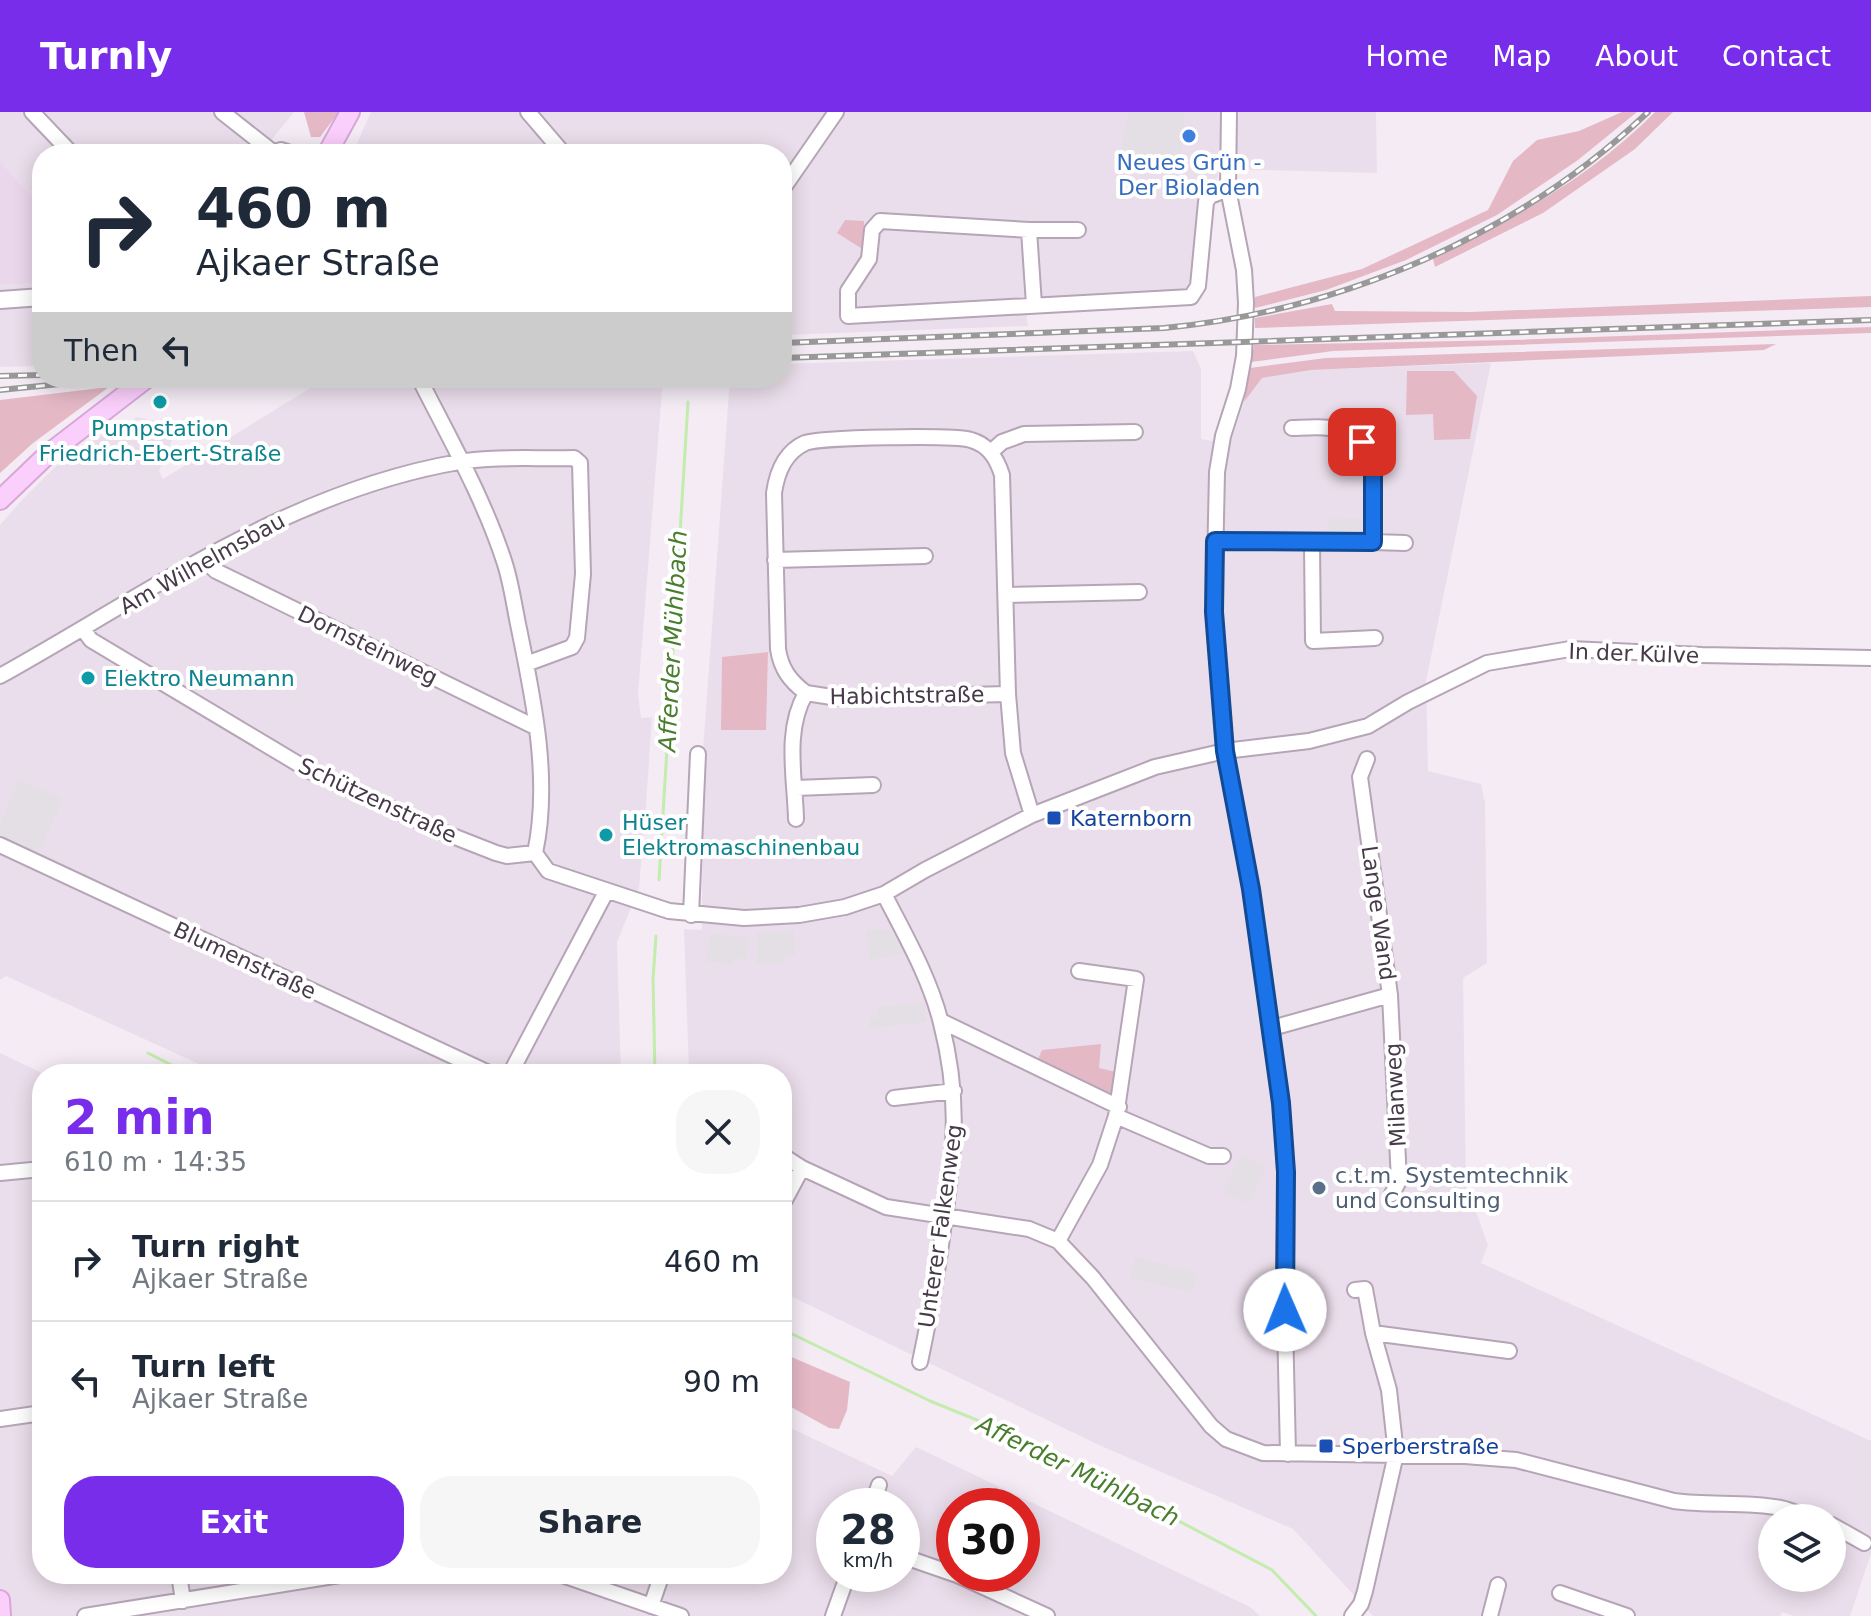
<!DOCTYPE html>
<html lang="en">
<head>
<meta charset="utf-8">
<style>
  body { margin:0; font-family:"DejaVu Sans",sans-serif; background:#f6f6f7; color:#1f2937; height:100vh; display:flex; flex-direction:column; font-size:30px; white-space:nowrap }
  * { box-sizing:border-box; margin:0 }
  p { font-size:26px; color:#747a83 }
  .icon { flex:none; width:44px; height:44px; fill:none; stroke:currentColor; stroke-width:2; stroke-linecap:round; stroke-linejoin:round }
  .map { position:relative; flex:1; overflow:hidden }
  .sheet { position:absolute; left:32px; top:952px; width:760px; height:520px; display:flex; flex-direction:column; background:#fff; border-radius:32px; box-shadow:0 4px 20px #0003 }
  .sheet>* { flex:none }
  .guide { position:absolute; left:32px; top:32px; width:760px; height:244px; border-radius:32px; box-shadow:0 4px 20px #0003; background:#fff; color:#1f2937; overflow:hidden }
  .fabs { position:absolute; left:1758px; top:1392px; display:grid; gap:16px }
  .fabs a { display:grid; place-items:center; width:88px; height:88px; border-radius:50%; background:#fff; box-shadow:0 4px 20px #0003; font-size:40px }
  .speed { position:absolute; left:816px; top:1376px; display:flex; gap:16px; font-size:40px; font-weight:700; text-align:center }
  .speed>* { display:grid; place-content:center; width:104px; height:104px; border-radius:50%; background:#fff; box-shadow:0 4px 20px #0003; line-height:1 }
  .speed small { font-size:20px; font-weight:400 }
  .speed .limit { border:12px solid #d22; background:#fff; color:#111 }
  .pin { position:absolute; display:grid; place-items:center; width:68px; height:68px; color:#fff; margin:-34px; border-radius:16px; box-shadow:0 4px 12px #0006 }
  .me { position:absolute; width:88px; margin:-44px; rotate:359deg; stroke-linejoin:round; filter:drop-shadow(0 0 6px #0008) }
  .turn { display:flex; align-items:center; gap:28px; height:168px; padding:0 32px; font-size:36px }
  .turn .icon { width:104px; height:104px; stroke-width:2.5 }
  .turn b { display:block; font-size:56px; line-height:68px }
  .then { display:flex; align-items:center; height:76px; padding:0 32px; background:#0003; gap:16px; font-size:30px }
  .round { display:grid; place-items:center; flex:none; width:84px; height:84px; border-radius:32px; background:#f6f6f7 }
  .headline { display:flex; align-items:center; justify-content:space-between; height:136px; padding:0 32px }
  h1 { font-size:48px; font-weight:700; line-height:60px; color:#772dea }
  .primary-button { display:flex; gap:16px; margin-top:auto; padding:16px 32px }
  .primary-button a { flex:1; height:92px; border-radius:32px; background:#772dea; color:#fff; font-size:32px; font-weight:700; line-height:92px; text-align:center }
  .primary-button a+a { background:#f6f6f7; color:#1f2937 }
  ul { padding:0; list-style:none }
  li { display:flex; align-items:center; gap:24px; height:120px; padding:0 32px; border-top:2px solid #e0e1e3 }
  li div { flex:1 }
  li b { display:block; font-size:30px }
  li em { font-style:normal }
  header { display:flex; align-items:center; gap:48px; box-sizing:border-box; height:112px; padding:0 40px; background:#772dea; color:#fff }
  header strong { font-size:38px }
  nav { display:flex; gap:44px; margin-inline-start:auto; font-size:28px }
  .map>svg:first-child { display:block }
</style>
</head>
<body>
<header>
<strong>Turnly</strong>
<nav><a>Home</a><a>Map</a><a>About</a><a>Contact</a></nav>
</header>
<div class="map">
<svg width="1871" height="1504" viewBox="0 0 1871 1504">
  <rect width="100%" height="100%" fill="#f4ebf4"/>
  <path fill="#ebdeec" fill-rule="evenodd" d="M0,0h294l-34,42h-218v212l-42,1z
    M371,0h1005l1,61 -158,-4 -3,14 -17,9 -9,95 -6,4 -159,11 3,24 -246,9v-181h-430z
    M1193,239l8,18v70l29,5 14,-42 18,-24 49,-8 180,-7 -65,318 2,90 53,13 4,19 2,160 -24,15 3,206 22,61 -7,18 390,178v113l-21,62h-56l-12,-4 -2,4h-407l-80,-87 -194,-84 -317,-153v-49l10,-37 20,-39 -30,-17v-76h-93l-5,-145 18,1 1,-180 27,-372h52v-14zM1772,1406h60v60h-60z
    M363,266h300l-25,316 3,24 11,-1 -7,103 -6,68 -22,54 4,132h-400l-215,-98 -6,4v-455l22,-25 33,-33 54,-37 5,7 23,-20 41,9 -19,45 4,8 162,-100z
    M0,941l44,21 -2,500h740v-150l110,52 24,-29 334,160 10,9h-1260zM834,1394h68v68h-68zM954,1394h68v68h-68z"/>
  <path fill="#ebd7ec" d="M0,50l42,46v75l-42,1z"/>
  <path fill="#e5b8c6" d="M304,0h35l-19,25h-9z
    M1622,0h15l-59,48 -81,55 -91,45 -80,30 -71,18v-11l107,-28 126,-59 25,-49 24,-21 42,-9z
    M1655,0h18l-38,37 -92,64 -108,54 -2,-8c79,-39 159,-83 222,-147z
    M845,108l19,1v29l-27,-17z
    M1871,184v11l-616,21v-10l77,-14 3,7 136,1z
    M1871,215v6l-538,18 -82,11 3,-17 256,-5z
    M1776,232l-12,6 -453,20 -49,8 -18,24 6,-34 76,-10z
    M1407,259h47l23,25 -7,43 -36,1 -1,-26 -27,1z
    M109,275l-76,56 -33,30v-73z
    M768,540l-2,78h-45l1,-73z
    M1101,932l-2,24 17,4 -4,26 -75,-36 5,-12z
    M782,1241l68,29 -3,28 -8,19 -10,-1 -47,-26z"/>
  <path fill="#e3dfe4" d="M1131,0h54l-6,54 -50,-4 -6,-5 -1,-14 4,-23z
    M1369,406v18h-41v-17z
    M19,668l44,19 -24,54 -39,-17v-12z
    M890,817l15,25 -35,6 -4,-29z
    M794,819l1,24 -10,1v8h-28v-32z
    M710,821l39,5 -3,22 -12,-2 -1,7 -27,-4z
    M925,891l2,19 -57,6 -1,-10 9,-1 -1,-10z
    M1240,1043l26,12 -17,37 -26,-12z
    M1135,1145l62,16 -5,20 -62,-15z"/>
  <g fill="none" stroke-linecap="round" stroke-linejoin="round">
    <path stroke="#c3ecad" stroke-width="3" d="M659,768l29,-478
      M148,941l41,21
      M655,962l-2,-95 3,-43
      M782,1217l148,72 89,36 253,133 44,46"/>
    <g stroke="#b5a5b6" stroke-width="18">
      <path id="minor" d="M32,0l40,42
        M222,0l52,41
        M528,0l36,42
        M1229,0l-1,77 16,81 2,33 -2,53 -6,33 -15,47 -6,36 -3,140 11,139 26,138 30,214 5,69 -2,107 4,175
        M782,78l54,-78
        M1029,118h49
        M1034,193l-5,-75 -149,-9 -8,9 -3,29 -21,32v25l343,-19 7,-11 8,-84 4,-6 18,-7
        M421,270c30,59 64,119 84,182 6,19 9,40 13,60 15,73 33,155 17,229
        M991,340l11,-10 22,-8 111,-2
        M1215,429l158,1v-76c-9,-44 -46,-39 -81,-38
        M1373,430l32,1
        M1312,432l1,97 62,-3
        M203,447l13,12 319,156
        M775,448l150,-4
        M1006,483l133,-3
        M83,517l8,11 219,131 135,62 51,20 11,3 28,-3
        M0,564c147,-82 289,-185 459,-214 37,-6 77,-3 115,-4l6,5 3,111 -6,64 -5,9 -46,17
        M806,581l32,5 170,-4
        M796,676l77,-3
        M796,707c-1,-41 -12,-89 10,-126 -16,-12 -25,-24 -28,-44l-4,-156c3,-21 11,-41 31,-50 15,-6 150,-8 166,-3 18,5 26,19 31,35l6,219 5,59 19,62
        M0,733l491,229
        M535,741l13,18 121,40 75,7 55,-3 46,-8 39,-13 41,-24 107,-55 123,-48 70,-16 84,-10 59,-15 40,-24 79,-39 83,-14 132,6 169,3
        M884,782c21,41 46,84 57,129 19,74 14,125 3,200 -6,47 -14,92 -24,139
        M691,803l7,-161
        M1390,883l9,186 -7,13
        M941,909l178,86
        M1272,916l118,-33 -30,-218 7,-18
        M510,962l96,-182
        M894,986l60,-7
        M1116,1004l93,40h14
        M782,1043l20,13 84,39 143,22 29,12 35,37 118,148 15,13 37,14 202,3 51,4 158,41c35,5 72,0 107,7 10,2 20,7 30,10
        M0,1061l42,-4
        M785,1088l17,-32
        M1058,1129l42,-76 16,-49 20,-137 -57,-8
        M1373,1221l136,18
        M0,1307l42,-6
        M872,1394l7,-21
        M1832,1413l32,18
        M902,1444l52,18
        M179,1462l4,27
        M559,1462l122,42
        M955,1462l92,42
        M1560,1481l67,23
        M651,1494l11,-32
        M85,1504l261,-42
        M833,1504l15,-42
        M1352,1504l9,-12 4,-13 31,-137 -7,-64 -16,-57 -8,-44 -10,1
        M1490,1504l8,-31"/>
    </g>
    <g stroke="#b5a5b6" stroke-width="20">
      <path id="tertiary" d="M273,42l8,-3 9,3
        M0,188l42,-3"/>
    </g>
    <g stroke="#d8a6d9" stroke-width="22">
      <path id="secondary" d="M327,42l23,-42
        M0,388l47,-45 100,-77
        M0,1488l1,16"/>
    </g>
    <use href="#minor" stroke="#fff" stroke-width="14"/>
    <use href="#tertiary" stroke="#fff" stroke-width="16"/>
    <use href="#secondary" stroke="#fbcffb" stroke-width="18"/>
    <g stroke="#999" stroke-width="6">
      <path id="rail" d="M782,231l382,-15c177,-17 355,-93 484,-216
        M782,246l1089,-38
        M0,264l42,-1
        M0,278l60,-6 119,-6"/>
    </g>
    <use href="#rail" stroke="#fff" stroke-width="3" stroke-dasharray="9" stroke-linecap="butt"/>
  </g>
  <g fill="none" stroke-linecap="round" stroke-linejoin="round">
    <g stroke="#114b97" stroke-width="20">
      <path id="route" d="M1285,1198l1,-138 -5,-69 -30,-214 -26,-138 -11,-139 1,-71 158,1v-76l-2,-13 -9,-11"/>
    </g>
    <use href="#route" stroke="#1a73e8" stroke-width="14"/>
  </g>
  <circle fill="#3f7fe0" stroke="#fff" stroke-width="3" cx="1189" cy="24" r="8"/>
  <g fill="#0f9aa8" stroke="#fff" stroke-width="3">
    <circle cx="160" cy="290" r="8"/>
    <circle cx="88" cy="566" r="8"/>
    <circle cx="606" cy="723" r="8"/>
  </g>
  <g fill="#1a4fb4" stroke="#fff" stroke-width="3">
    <rect x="1046" y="698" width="16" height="16" rx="4"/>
    <rect x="1318" y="1326" width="16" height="16" rx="4"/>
  </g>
  <circle fill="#5c6f8a" stroke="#fff" stroke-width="3" cx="1319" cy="1076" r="8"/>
  <g text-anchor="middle" stroke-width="8" stroke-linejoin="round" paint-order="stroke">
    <g font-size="22" fill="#366cbe" stroke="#fff">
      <text x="1189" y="58">Neues Grün -<tspan x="1189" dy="25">Der Bioladen</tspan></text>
    </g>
    <g font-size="22" fill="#0d838f" stroke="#fff" text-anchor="start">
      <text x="160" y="324" text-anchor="middle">Pumpstation<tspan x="160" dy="25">Friedrich-Ebert-Straße</tspan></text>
      <text x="104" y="574">Elektro Neumann</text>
      <text x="622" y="718">Hüser<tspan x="622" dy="25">Elektromaschinenbau</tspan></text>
    </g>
    <g font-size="22" fill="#463a48" stroke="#fff">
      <text transform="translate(202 451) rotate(-29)" y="8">Am Wilhelmsbau</text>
      <text transform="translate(368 533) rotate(26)" y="8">Dornsteinweg</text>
      <text transform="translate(1634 541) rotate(2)" y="8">In der Külve</text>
      <text transform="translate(907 583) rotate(-1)" y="8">Habichtstraße</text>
      <text transform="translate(378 688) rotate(25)" y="8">Schützenstraße</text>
      <text transform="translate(1379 801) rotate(82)" y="8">Lange Wand</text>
      <text transform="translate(245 848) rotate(25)" y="8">Blumenstraße</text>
      <text transform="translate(1395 983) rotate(-93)" y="8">Milanweg</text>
      <text transform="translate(940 1114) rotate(-82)" y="8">Unterer Falkenweg</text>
    </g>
    <g font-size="22" fill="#164399" stroke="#fff" text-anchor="start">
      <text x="1070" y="714">Katernborn</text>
      <text x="1342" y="1342">Sperberstraße</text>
    </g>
    <g font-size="22" fill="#4e5e75" stroke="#fff" text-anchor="start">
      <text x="1335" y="1071">c.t.m. Systemtechnik<tspan x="1335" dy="25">und Consulting</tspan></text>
    </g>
    <g font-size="24" font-style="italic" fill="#497e2e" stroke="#fff">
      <text transform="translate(673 529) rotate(-87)" y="8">Afferder Mühlbach</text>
      <text transform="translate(1078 1359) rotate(26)" y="8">Afferder Mühlbach</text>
    </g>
  </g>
</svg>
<div class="fabs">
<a><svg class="icon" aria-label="layers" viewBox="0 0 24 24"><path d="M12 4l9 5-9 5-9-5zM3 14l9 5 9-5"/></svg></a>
</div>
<div class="speed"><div>28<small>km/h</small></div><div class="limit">30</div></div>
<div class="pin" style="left:1362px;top:330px;background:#d93025"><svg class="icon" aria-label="arrive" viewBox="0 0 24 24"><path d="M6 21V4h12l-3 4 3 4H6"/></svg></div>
<svg class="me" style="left:1285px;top:1198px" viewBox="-20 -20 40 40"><circle r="19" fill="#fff"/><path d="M0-13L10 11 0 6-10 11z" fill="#1a73e8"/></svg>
<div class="guide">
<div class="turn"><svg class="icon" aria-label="right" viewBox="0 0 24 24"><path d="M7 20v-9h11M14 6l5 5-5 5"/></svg><div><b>460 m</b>Ajkaer Straße</div></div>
<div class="then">Then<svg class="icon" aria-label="left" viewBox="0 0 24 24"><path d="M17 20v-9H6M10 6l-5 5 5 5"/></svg></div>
</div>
<section class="sheet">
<div class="headline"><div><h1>2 min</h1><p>610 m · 14:35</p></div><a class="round"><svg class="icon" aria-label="close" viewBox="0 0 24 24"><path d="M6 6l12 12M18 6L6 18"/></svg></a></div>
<ul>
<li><svg class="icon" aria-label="right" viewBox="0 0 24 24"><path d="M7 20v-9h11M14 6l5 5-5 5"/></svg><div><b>Turn right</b><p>Ajkaer Straße</p></div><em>460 m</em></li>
<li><svg class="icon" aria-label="left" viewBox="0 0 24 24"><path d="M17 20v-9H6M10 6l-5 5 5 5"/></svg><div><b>Turn left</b><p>Ajkaer Straße</p></div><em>90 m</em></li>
</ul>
<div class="primary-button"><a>Exit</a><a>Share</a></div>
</section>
</div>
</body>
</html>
